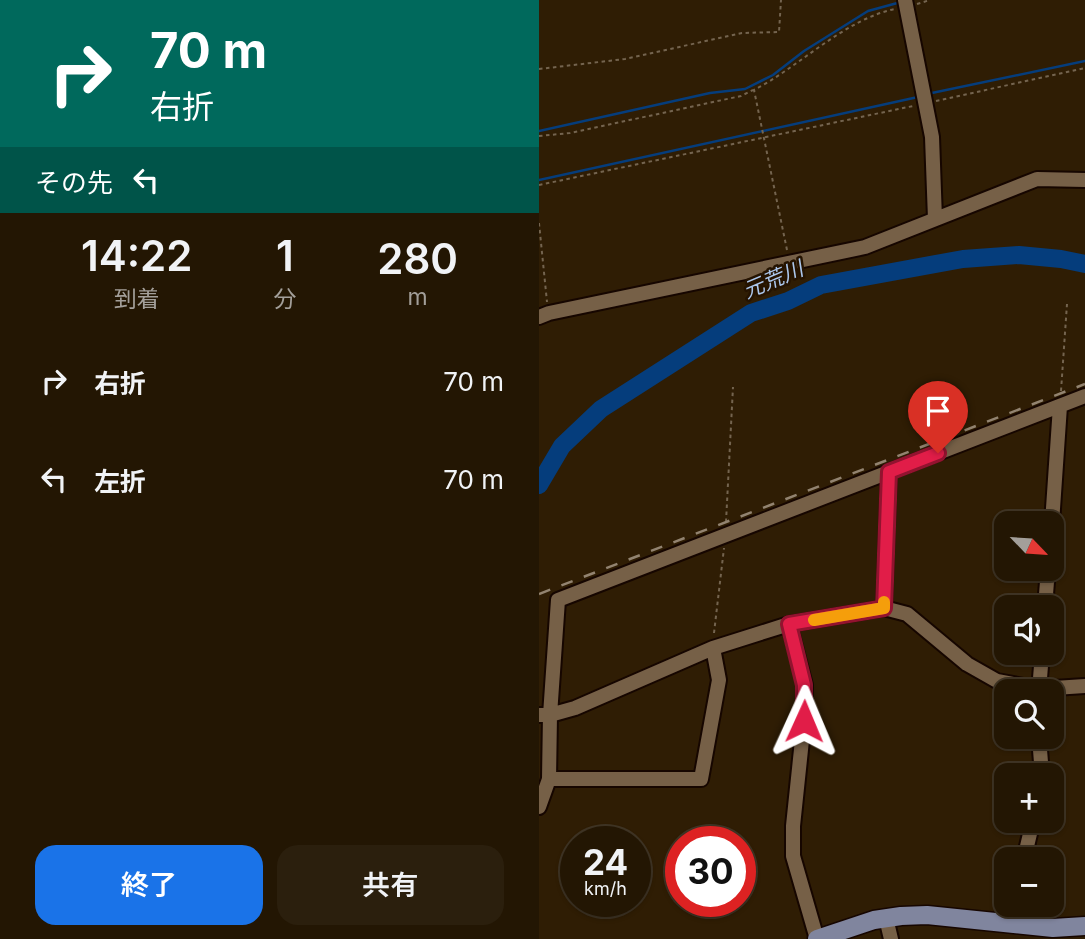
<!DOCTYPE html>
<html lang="ja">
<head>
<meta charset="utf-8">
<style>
  body { margin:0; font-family:Inter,"Noto Sans JP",sans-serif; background:#2b1f0d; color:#f1f3f6; height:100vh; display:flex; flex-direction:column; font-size:26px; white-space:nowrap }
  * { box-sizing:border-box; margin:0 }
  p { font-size:23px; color:#a39f9a }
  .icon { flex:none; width:38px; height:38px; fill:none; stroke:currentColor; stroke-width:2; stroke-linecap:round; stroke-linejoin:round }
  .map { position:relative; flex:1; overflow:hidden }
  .panel { display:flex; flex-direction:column; background:#231603; width:539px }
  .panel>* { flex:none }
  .guide { background:#00695c; color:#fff; overflow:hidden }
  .needle { width:46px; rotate:115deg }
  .tools { position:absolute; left:455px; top:511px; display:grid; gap:14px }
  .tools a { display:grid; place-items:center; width:70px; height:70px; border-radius:14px; background:#231603; box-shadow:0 2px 5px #0004,0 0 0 2px #403525; font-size:35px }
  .speed { position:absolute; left:21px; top:826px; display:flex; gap:14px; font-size:35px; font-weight:700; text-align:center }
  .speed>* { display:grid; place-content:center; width:91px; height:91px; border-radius:50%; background:#231603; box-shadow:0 2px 5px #0004,0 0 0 2px #403525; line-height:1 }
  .speed small { font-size:18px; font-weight:400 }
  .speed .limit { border:10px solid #d22; background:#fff; color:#111 }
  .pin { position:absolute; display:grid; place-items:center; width:60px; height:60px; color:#fff; margin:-72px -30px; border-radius:50% 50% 50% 0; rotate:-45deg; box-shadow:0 0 7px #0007 }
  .pin .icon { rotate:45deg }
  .me { position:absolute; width:77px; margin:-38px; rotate:1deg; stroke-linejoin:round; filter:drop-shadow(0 0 5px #0008) }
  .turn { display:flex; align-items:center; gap:24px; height:147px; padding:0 35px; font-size:32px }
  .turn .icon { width:91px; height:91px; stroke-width:2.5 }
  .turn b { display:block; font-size:49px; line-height:60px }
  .then { display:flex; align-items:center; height:66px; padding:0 35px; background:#0003; gap:14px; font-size:26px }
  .eta { display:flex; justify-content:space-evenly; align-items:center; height:119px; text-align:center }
  .eta b { font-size:42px; font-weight:600; line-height:49px }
  .button { display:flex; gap:14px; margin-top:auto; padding:14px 35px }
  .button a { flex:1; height:80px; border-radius:21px; background:#1a73e8; color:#fff; font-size:28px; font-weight:600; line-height:80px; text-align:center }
  .button a+a { background:#2b1f0d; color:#f1f3f6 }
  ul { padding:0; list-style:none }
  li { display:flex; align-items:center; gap:21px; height:98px; padding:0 35px }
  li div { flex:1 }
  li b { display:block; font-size:26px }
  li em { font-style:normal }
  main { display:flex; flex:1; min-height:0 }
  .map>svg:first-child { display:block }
</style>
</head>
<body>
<main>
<section class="panel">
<div class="guide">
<div class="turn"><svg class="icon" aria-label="right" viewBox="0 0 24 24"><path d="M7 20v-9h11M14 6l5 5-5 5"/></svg><div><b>70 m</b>右折</div></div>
<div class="then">その先<svg class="icon" aria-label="left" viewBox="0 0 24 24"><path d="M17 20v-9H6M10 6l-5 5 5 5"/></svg></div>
</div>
<div class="eta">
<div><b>14:22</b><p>到着</p></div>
<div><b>1</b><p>分</p></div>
<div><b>280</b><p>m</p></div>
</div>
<ul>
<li><svg class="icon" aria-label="right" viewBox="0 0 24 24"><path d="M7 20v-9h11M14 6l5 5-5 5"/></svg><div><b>右折</b></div><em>70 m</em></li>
<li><svg class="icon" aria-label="left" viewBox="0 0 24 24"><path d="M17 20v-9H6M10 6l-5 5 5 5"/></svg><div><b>左折</b></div><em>70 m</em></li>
</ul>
<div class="button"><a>終了</a><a>共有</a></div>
</section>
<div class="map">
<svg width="546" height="939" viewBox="0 0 546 939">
  <rect width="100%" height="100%" fill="#2f1d04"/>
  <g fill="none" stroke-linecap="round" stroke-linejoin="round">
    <path stroke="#053d7c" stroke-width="2.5" d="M388,94l158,-33
      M0,131l171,-38 35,-4 28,-14 31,-24 64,-40 33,-9
      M0,180l379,-83"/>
    <path stroke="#053d7c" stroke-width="18" d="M0,485l23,-39 39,-37 150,-96 37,-12 33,-16 142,-26 56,-4 42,4 24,5"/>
    <g stroke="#160600" stroke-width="18">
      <path id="minor" d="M366,0l27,137 3,82
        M0,317l10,-4 316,-66 172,-68 48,1
        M513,523l8,-117
        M506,607l3,-38
        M345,608l5,-136
        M250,624l16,61 -1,36 -11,105v30l24,83
        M174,648l6,32 -18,99h-152l1,-64 8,-115 527,-204
        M500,691l3,-38
        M0,715h11l25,-7 138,-60 76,-24 95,-16 23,6 60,50 30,17 42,8 46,-3
        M500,737l3,38
        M0,807l10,-28
        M485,859l9,-38
        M347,918l5,21
        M472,924l4,-19"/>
    </g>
    <g stroke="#160600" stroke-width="21">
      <path id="major" d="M278,939l57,-19 27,-4 26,-1 126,13 32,-2"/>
    </g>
    <path stroke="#74644f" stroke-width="2" stroke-dasharray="3.5 3.5" stroke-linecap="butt" d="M378,4l13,-4
      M0,69l86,-10 117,-26 37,-1 2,-32
      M397,101l149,-33
      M0,136l31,-3 171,-37 12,-6
      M0,185l374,-79
      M0,223l8,79
      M248,250l-33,-160c45,-23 91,-71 141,-81
      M522,391l6,-87
      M187,522l7,-135
      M175,633l10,-85"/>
    <use href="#minor" stroke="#766047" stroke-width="14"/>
    <use href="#major" stroke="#80859e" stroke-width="18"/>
    <path stroke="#928370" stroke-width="2.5" stroke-dasharray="12 12" stroke-linecap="butt" d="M0,594l546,-210"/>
  </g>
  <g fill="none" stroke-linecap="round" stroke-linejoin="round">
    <g stroke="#92132f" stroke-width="18">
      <path id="route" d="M265,721v-36l-15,-61 95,-16 5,-136 49,-19"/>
    </g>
    <use href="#route" stroke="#e11d48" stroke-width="12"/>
    <path stroke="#f59e0b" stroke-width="12" d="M275,620l70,-12v-6"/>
  </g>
  <g text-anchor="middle" stroke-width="5" stroke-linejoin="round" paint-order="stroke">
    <g font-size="21" font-style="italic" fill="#acc7ec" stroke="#251300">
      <text transform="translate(234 280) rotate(-23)" y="7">元荒川</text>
    </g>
  </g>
</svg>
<div class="tools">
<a><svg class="needle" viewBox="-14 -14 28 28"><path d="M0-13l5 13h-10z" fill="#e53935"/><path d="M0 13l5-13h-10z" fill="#a39f9a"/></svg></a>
<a><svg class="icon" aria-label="sound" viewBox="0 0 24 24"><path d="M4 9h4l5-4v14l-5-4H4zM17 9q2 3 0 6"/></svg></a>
<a><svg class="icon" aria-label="search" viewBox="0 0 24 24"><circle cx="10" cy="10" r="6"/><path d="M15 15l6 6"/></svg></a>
<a>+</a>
<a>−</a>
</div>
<div class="speed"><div>24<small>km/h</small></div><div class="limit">30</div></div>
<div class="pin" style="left:399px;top:453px;background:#d93025"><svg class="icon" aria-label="arrive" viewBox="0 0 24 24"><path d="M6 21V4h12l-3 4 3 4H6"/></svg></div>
<svg class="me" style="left:265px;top:721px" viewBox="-20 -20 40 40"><path d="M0-17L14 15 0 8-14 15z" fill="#e11d48" stroke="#fff" stroke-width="4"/></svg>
</div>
</main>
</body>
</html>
